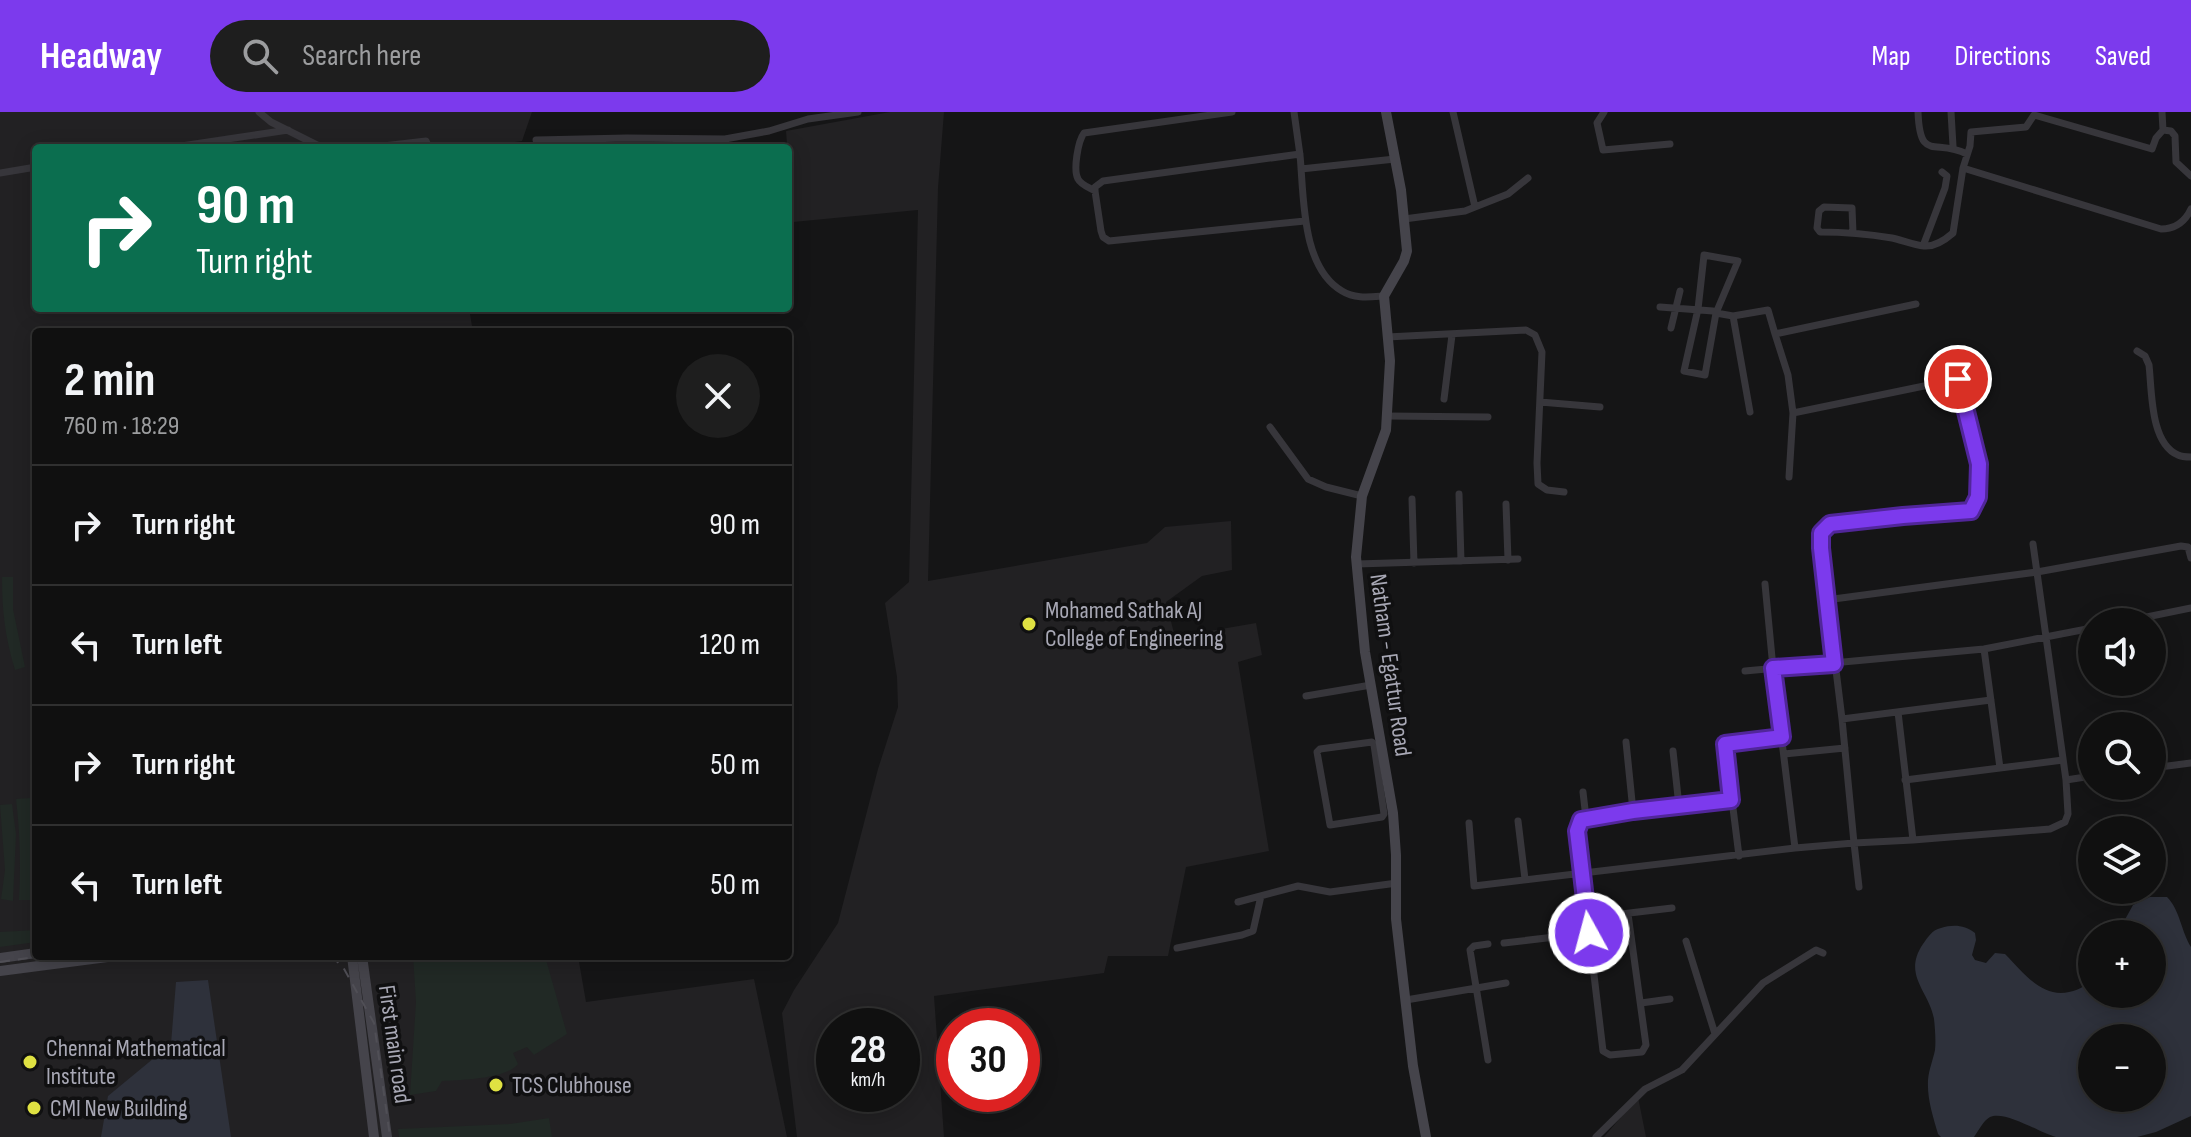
<!DOCTYPE html>
<html lang="en">
<head>
<meta charset="utf-8">
<style>
  body { margin:0; font-family:"Sofia Sans Condensed",sans-serif; background:#1e1e1e; color:#f1f3f6; height:100vh; display:flex; flex-direction:column; font-size:30px; white-space:nowrap }
  * { box-sizing:border-box; margin:0 }
  p { font-size:26px; color:#9c9d9f }
  .icon { flex:none; width:44px; height:44px; fill:none; stroke:currentColor; stroke-width:2; stroke-linecap:round; stroke-linejoin:round }
  .map { position:relative; flex:1; overflow:hidden }
  .drawer { position:absolute; left:32px; top:216px; width:760px; height:632px; display:flex; flex-direction:column; background:#101010; border-radius:8px; box-shadow:0 4px 20px #0003,0 0 0 2px #303030 }
  .drawer>* { flex:none }
  .hud { position:absolute; left:32px; top:32px; width:760px; height:168px; border-radius:8px; box-shadow:0 4px 20px #0003,0 0 0 2px #303030; background:#0b6e4f; color:#fff; overflow:hidden }
  .buttons { position:absolute; left:2078px; top:496px; display:grid; gap:16px }
  .buttons a { display:grid; place-items:center; width:88px; height:88px; border-radius:50%; background:#101010; box-shadow:0 4px 20px #0003,0 0 0 2px #303030; font-size:40px }
  .speed { position:absolute; left:816px; top:896px; display:flex; gap:16px; font-size:40px; font-weight:700; text-align:center }
  .speed>* { display:grid; place-content:center; width:104px; height:104px; border-radius:50%; background:#101010; box-shadow:0 4px 20px #0003,0 0 0 2px #303030; line-height:1 }
  .speed small { font-size:20px; font-weight:400 }
  .speed .limit { border:12px solid #d22; background:#fff; color:#111 }
  .pin { position:absolute; display:grid; place-items:center; width:68px; height:68px; color:#fff; margin:-34px; border:4px solid #fff; border-radius:50%; box-shadow:0 2px 8px #0007 }
  .me { position:absolute; width:88px; margin:-44px; rotate:353deg; stroke-linejoin:round; filter:drop-shadow(0 0 6px #0008) }
  .turn { display:flex; align-items:center; gap:28px; height:168px; padding:0 32px; font-size:36px }
  .turn .icon { width:104px; height:104px; stroke-width:2.5 }
  .turn b { display:block; font-size:56px; line-height:68px }
  .round { display:grid; place-items:center; flex:none; width:84px; height:84px; border-radius:42px; background:#1e1e1e }
  .summary { display:flex; align-items:center; justify-content:space-between; height:136px; padding:0 32px }
  h1 { font-size:48px; font-weight:700; line-height:60px }
  ul { padding:0; list-style:none }
  li { display:flex; align-items:center; gap:24px; height:120px; padding:0 32px; border-top:2px solid #303030 }
  li div { flex:1 }
  li b { display:block; font-size:30px }
  li em { font-style:normal }
  header { display:flex; align-items:center; gap:48px; box-sizing:border-box; height:112px; padding:0 40px; background:#7c3aed; color:#fff }
  header strong { font-size:38px }
  nav { display:flex; gap:44px; margin-inline-start:auto; font-size:28px }
  .search { width:560px; height:72px; background:#1e1e1e; display:flex; align-items:center; gap:20px; box-sizing:border-box; padding:0 28px; border-radius:44px; color:#9c9d9f; font-size:30px }
  .map>svg:first-child { display:block }
</style>
</head>
<body>
<header>
<strong>Headway</strong>
<div class="search"><svg class="icon" aria-label="search" viewBox="0 0 24 24"><circle cx="10" cy="10" r="6"/><path d="M15 15l6 6"/></svg>Search here</div>
<nav><a>Map</a><a>Directions</a><a>Saved</a></nav>
</header>
<div class="map">
<svg width="2191" height="1025" viewBox="0 0 2191 1025">
  <rect width="100%" height="100%" fill="#151516"/>
  <path fill="#222123" fill-rule="evenodd" d="M0,0h532l-10,29 -47,7h-439v160h433l4,24h-437v624h542l8,46 168,-23 33,158h-787z
    M890,0h54l-6,76 -10,393 219,-38 18,-16 66,-6 1,49 -30,6 -36,26 9,35 81,-14 6,32 -24,7 31,189 -83,16 -18,89h-60l-4,17 -170,23 10,141h-147l-15,-124 12,-23 44,-67 40,-154 20,-62 -1,-30 -12,-74 24,-21 9,-372 -125,12 -7,-91zM834,914h68v68h-68z
    M1638,985l8,40h-42z"/>
  <path fill="#212925" d="M2,465h11v32l12,58 -10,3c-10,-33 -13,-59 -13,-93z
    M30,686c2,34 6,68 6,102h-17c2,-34 1,-67 -3,-101z
    M12,692l4,30 -3,67 -12,-2 4,-29 -5,-65z
    M36,818v12l-36,5v-15z
    M413,844h132l22,78 -33,21 -7,-8 -14,6 5,11c-11,15 -58,16 -76,17l-6,10 -26,4 6,-93z
    M549,1006l3,19h-153l-1,-8 112,-5z"/>
  <path fill="#2e313b" fill-rule="evenodd" d="M2150,785h17c13,13 14,34 24,50v169l-35,16 -19,5h-81c-16,-4 -51,-27 -66,-20 -7,4 -11,13 -16,20h-33l-3,-3c-5,-18 -11,-35 -10,-54 1,-11 5,-20 7,-30 1,-9 0,-22 -1,-31 -5,-28 -32,-44 -11,-75 5,-7 9,-14 18,-16 12,-4 24,-3 34,5l1,7 -4,15 3,5 11,3 9,-10 10,1c18,18 36,44 64,38 9,-2 17,-6 23,-12v14h60v-60h-35l16,-29zM2092,926h60v60h-60z
    M208,868l23,157h-130l7,-41 63,-52 5,-62z"/>
  <g fill="none" stroke-linecap="round" stroke-linejoin="round">
    <path stroke="#37363b" stroke-width="7" d="M259,0l12,10 52,26
      M1294,0c2,14 4,28 6,43 4,41 1,112 42,136 13,8 27,6 42,5
      M1604,0l-7,11 6,27 67,-6
      M1918,0c2,51 17,26 49,42
      M1951,0l2,34
      M2162,0l1,18 8,1 4,5 1,26 15,14
      M536,28l91,-2 98,1 44,-8 39,-12 50,-7
      M168,36l120,-18
      M366,36l60,-7 3,7
      M1300,42l-197,27 -8,6v4l6,40 2,6 6,4 196,-20
      M1963,56l198,61c14,0 24,-7 30,-20
      M1301,57l94,-10
      M0,61l36,-6
      M1095,79c-5,-3 -14,-6 -17,-12 -5,-9 0,-38 6,-46l148,-21
      M1475,95l33,-13 20,-16
      M1404,107l61,-8 10,-4 -22,-95
      M1853,121l-1,-25 -28,-1 -5,4 -2,17 3,4c24,0 48,2 72,6 10,2 21,7 32,8 11,1 21,-6 29,-13l10,-65 7,-22 1,-14 55,-5 8,-12 118,34 4,-11 7,-8
      M1923,134l22,-58 2,-12 -5,-4
      M1704,143l34,6 -22,52 -11,62 -21,-4 14,-62z
      M1660,195l53,4 3,2 17,3
      M1671,216l9,-37
      M1387,225l139,-7 9,5 7,17 -5,111 1,21 9,6 17,2
      M2137,239l8,5 4,9c3,26 1,78 29,90 4,2 9,2 13,2
      M1951,243c7,23 11,46 17,69 7,30 18,58 3,87l-68,5 -73,8 -9,9v15l21,171 12,124 59,-3 137,-11 15,-7 3,-8 -2,-34 -33,-236
      M1444,287l8,-64
      M1540,290l60,5
      M1750,300l-17,-96 35,-6 7,24
      M1793,301l165,-34
      M1388,304l100,1
      M1270,315l38,52 18,8 36,9
      M1789,365l4,-64 -5,-38 -13,-41 141,-30
      M1459,382l2,67
      M1412,387l2,64
      M1506,392l2,56
      M1357,452l161,-5
      M1826,488l211,-28 144,-26 7,1 3,11
      M2122,510l69,-14
      M1984,537l16,119
      M1745,559l239,-22 108,-21
      M1306,584l65,-11
      M1898,600l15,128
      M1842,607l149,-19
      M1626,630l7,69
      M1374,633l-2,-3 -52,7 -3,3 13,73 52,-8 2,-3 -10,-69 7,3
      M1673,639l6,55
      M1784,642l61,-6
      M2152,656l39,-5
      M1905,668l158,-20
      M2066,668l26,-4
      M1583,680l3,26
      M1518,709l7,58
      M1469,711l5,63 321,-38 -22,-180 -8,-84
      M1795,736l59,-5 5,44
      M1739,744l-14,-112 57,-7
      M1238,790l60,-16 32,6 67,-9
      M1628,802l18,131 -4,7 -32,3 -7,-4 -26,-220 4,-11 52,-9 98,-11
      M1587,806l85,-10
      M1686,829l29,93
      M1504,831l85,-10
      M1177,836l65,-13 11,-4 8,-35
      M1406,888l100,-17
      M1641,891l29,-4
      M1488,948l-18,-110 4,-4 14,-2
      M1596,1025l49,-48 37,-19 81,-87 53,-33 7,3"/>
    <path stroke="#45444b" stroke-width="10" d="M1386,0l15,78 6,61 -3,10 -20,35 6,65 -4,69 -24,66 -6,61 9,95 28,161 3,42v64l17,147 13,71
      M352,844l22,181
      M362,844l25,181
      M0,846l36,-5
      M0,859l115,-15"/>
    <path stroke="#504f56" stroke-width="2" stroke-dasharray="10 8" stroke-linecap="butt" d="M331,844l12,11 31,56 16,114
      M0,850l41,-6"/>
  </g>
  <g fill="none" stroke-linecap="round" stroke-linejoin="round">
    <g stroke="#51269a" stroke-width="20">
      <path id="route" d="M1589,821l-12,-102 4,-11 52,-9 98,-11 -6,-56 57,-7 -9,-69 61,-4 -13,-116v-15l9,-9 73,-8 68,-5 7,-14 1,-33 -21,-85"/>
    </g>
    <use href="#route" stroke="#7c3aed" stroke-width="14"/>
  </g>
  <g fill="#dfe142" stroke="#101011" stroke-width="3">
    <circle cx="1029" cy="512" r="8"/>
    <circle cx="30" cy="950" r="8"/>
    <circle cx="496" cy="973" r="8"/>
    <circle cx="34" cy="996" r="8"/>
  </g>
  <g text-anchor="middle" stroke-width="7" stroke-linejoin="round" paint-order="stroke">
    <g font-size="24" fill="#a8a8b5" stroke="#101011" text-anchor="start">
      <text x="1045" y="506">Mohamed Sathak AJ<tspan x="1045" dy="28">College of Engineering</tspan></text>
      <text x="46" y="944">Chennai Mathematical<tspan x="46" dy="28">Institute</tspan></text>
      <text x="512" y="981">TCS Clubhouse</text>
      <text x="50" y="1004">CMI New Building</text>
    </g>
    <g font-size="24" fill="#a8a8b5" stroke="#101011">
      <text transform="translate(1391 553) rotate(82)" y="8">Natham - Egattur Road</text>
      <text transform="translate(395 932) rotate(82)" y="8">First main road</text>
    </g>
  </g>
</svg>
<div class="buttons">
<a><svg class="icon" aria-label="sound" viewBox="0 0 24 24"><path d="M4 9h4l5-4v14l-5-4H4zM17 9q2 3 0 6"/></svg></a>
<a><svg class="icon" aria-label="search" viewBox="0 0 24 24"><circle cx="10" cy="10" r="6"/><path d="M15 15l6 6"/></svg></a>
<a><svg class="icon" aria-label="layers" viewBox="0 0 24 24"><path d="M12 4l9 5-9 5-9-5zM3 14l9 5 9-5"/></svg></a>
<a>+</a>
<a>−</a>
</div>
<div class="speed"><div>28<small>km/h</small></div><div class="limit">30</div></div>
<div class="pin" style="left:1958px;top:267px;background:#d93025"><svg class="icon" aria-label="arrive" viewBox="0 0 24 24"><path d="M6 21V4h12l-3 4 3 4H6"/></svg></div>
<svg class="me" style="left:1589px;top:821px" viewBox="-20 -20 40 40"><circle r="17" fill="#7c3aed" stroke="#fff" stroke-width="3"/><path d="M0-11L8 9 0 5-8 9z" fill="#fff"/></svg>
<div class="hud">
<div class="turn"><svg class="icon" aria-label="right" viewBox="0 0 24 24"><path d="M7 20v-9h11M14 6l5 5-5 5"/></svg><div><b>90 m</b>Turn right</div></div>
</div>
<section class="drawer">
<div class="summary"><div><h1>2 min</h1><p>760 m · 18:29</p></div><a class="round"><svg class="icon" aria-label="close" viewBox="0 0 24 24"><path d="M6 6l12 12M18 6L6 18"/></svg></a></div>
<ul>
<li><svg class="icon" aria-label="right" viewBox="0 0 24 24"><path d="M7 20v-9h11M14 6l5 5-5 5"/></svg><div><b>Turn right</b></div><em>90 m</em></li>
<li><svg class="icon" aria-label="left" viewBox="0 0 24 24"><path d="M17 20v-9H6M10 6l-5 5 5 5"/></svg><div><b>Turn left</b></div><em>120 m</em></li>
<li><svg class="icon" aria-label="right" viewBox="0 0 24 24"><path d="M7 20v-9h11M14 6l5 5-5 5"/></svg><div><b>Turn right</b></div><em>50 m</em></li>
<li><svg class="icon" aria-label="left" viewBox="0 0 24 24"><path d="M17 20v-9H6M10 6l-5 5 5 5"/></svg><div><b>Turn left</b></div><em>50 m</em></li>
</ul>
</section>
</div>
</body>
</html>
